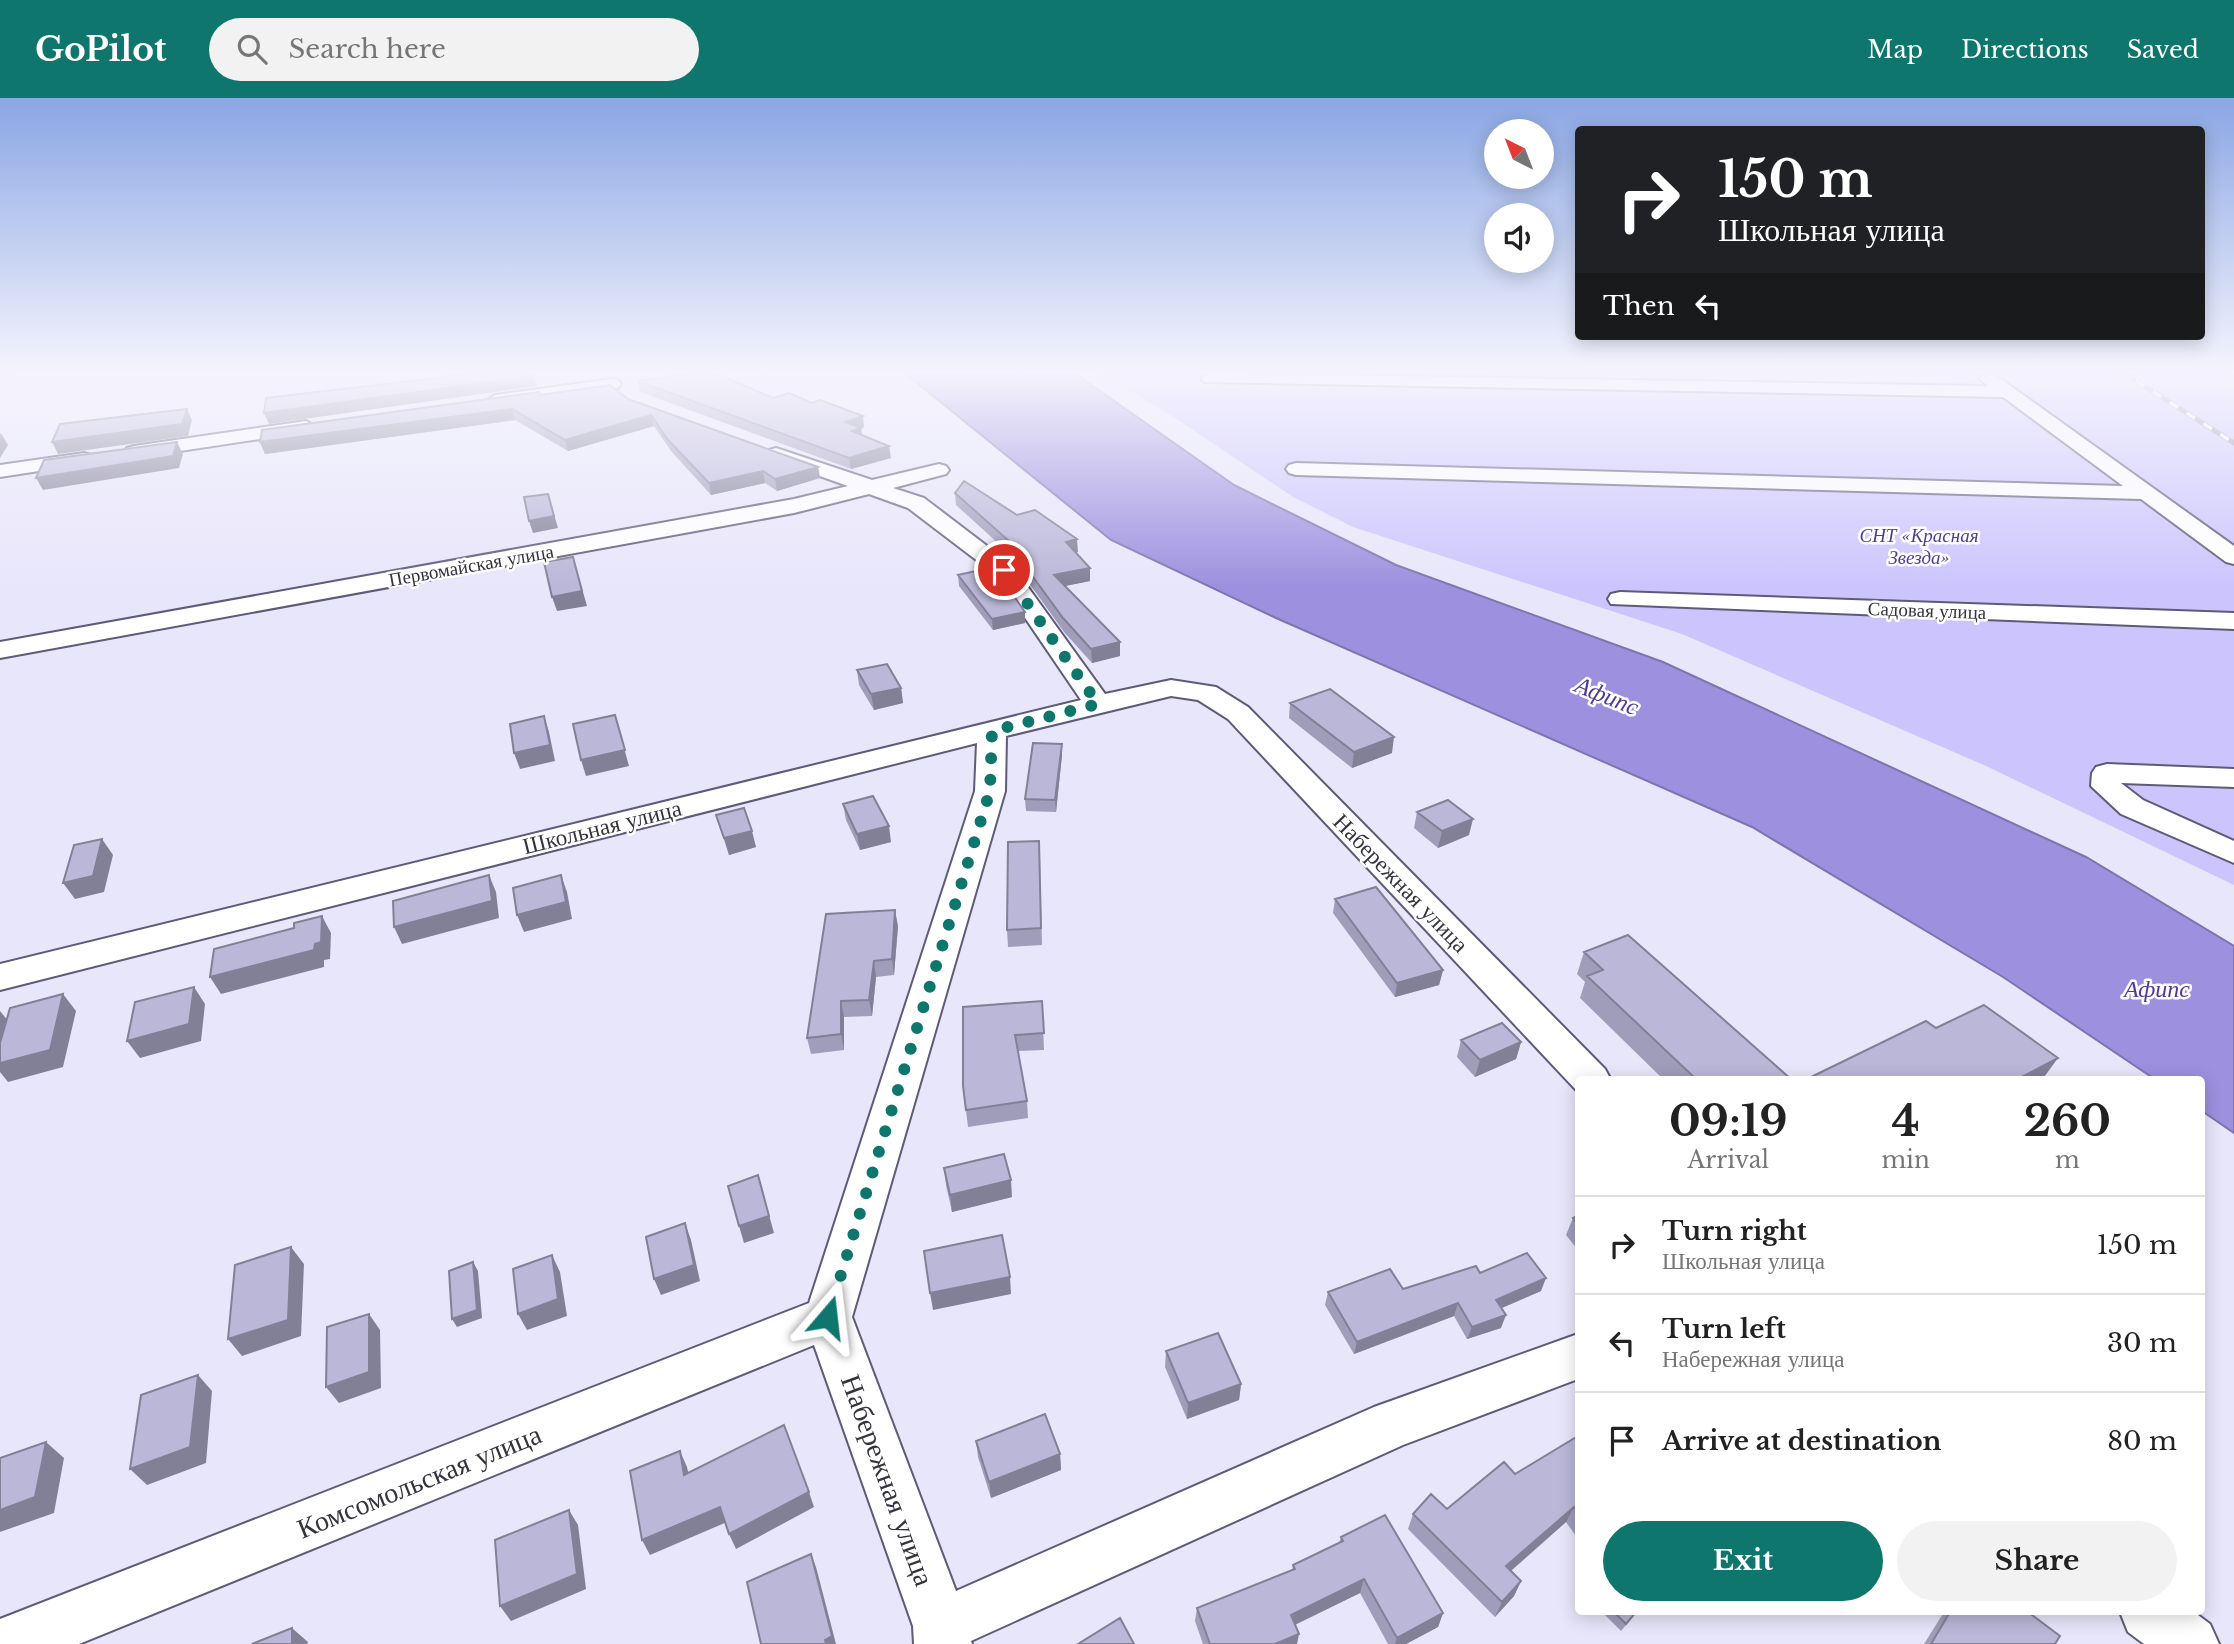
<!DOCTYPE html>
<html lang="en">
<head>
<meta charset="utf-8">
<style>
  body { margin:0; font-family:"Libre Baskerville",serif; background:#f2f2f2; color:#222; height:100vh; display:flex; flex-direction:column; font-size:26px; white-space:nowrap }
  * { box-sizing:border-box; margin:0 }
  p { font-size:23px; color:#767676 }
  .icon { flex:none; width:38px; height:38px; fill:none; stroke:currentColor; stroke-width:2; stroke-linecap:round; stroke-linejoin:round }
  .map { position:relative; flex:1; overflow:hidden }
  .details { position:absolute; left:1575px; top:978px; width:630px; height:539px; display:flex; flex-direction:column; background:#fff; border-radius:7px; box-shadow:0 4px 18px #0003 }
  .details>* { flex:none }
  .hud { position:absolute; left:1575px; top:28px; width:630px; height:214px; border-radius:7px; box-shadow:0 4px 18px #0003; background:#202124; color:#fff; overflow:hidden }
  .needle { width:46px; rotate:318deg }
  .tools { position:absolute; left:1484px; top:21px; display:grid; gap:14px }
  .tools a { display:grid; place-items:center; width:70px; height:70px; border-radius:50%; background:#fff; box-shadow:0 4px 18px #0003; font-size:35px }
  .pin { position:absolute; display:grid; place-items:center; width:60px; height:60px; color:#fff; margin:-30px; border:4px solid #fff; border-radius:50%; box-shadow:0 2px 7px #0007 }
  .me { position:absolute; width:77px; margin:-38px; rotate:17deg; stroke-linejoin:round; filter:drop-shadow(0 0 5px #0008) }
  .turn { display:flex; align-items:center; gap:24px; height:147px; padding:0 28px; font-size:32px }
  .turn .icon { width:91px; height:91px; stroke-width:2.5 }
  .turn b { display:block; font-size:49px; line-height:60px }
  .then { display:flex; align-items:center; height:66px; padding:0 28px; background:#0003; gap:14px; font-size:26px }
  .eta { display:flex; justify-content:space-evenly; align-items:center; height:119px; text-align:center }
  .eta b { font-size:42px; font-weight:700; line-height:49px }
  .primary-button { display:flex; gap:14px; margin-top:auto; padding:14px 28px }
  .primary-button a { flex:1; height:80px; border-radius:42px; background:#0f766e; color:#fff; font-size:28px; font-weight:700; line-height:80px; text-align:center }
  .primary-button a+a { background:#f2f2f2; color:#222 }
  ul { padding:0; list-style:none }
  li { display:flex; align-items:center; gap:21px; height:98px; padding:0 28px; border-top:2px solid #e0e0e0 }
  li div { flex:1 }
  li b { display:block; font-size:26px }
  li em { font-style:normal }
  header { display:flex; align-items:center; gap:42px; box-sizing:border-box; height:98px; padding:0 35px; background:#0f766e; color:#fff }
  header strong { font-size:33px }
  nav { display:flex; gap:38px; margin-inline-start:auto; font-size:24px }
  .search { width:490px; height:63px; background:#f2f2f2; display:flex; align-items:center; gap:18px; box-sizing:border-box; padding:0 24px; border-radius:38px; color:#767676; font-size:26px }
  .map>svg:first-child { display:block }
</style>
</head>
<body>
<header>
<strong>GoPilot</strong>
<div class="search"><svg class="icon" aria-label="search" viewBox="0 0 24 24"><circle cx="10" cy="10" r="6"/><path d="M15 15l6 6"/></svg>Search here</div>
<nav><a>Map</a><a>Directions</a><a>Saved</a></nav>
</header>
<div class="map">
<svg width="2234" height="1546" viewBox="0 0 2234 1546">
  <rect width="100%" height="100%" fill="#e8e6fa"/>
  <path fill="#ccc5fd" d="M1094,272h1140v515l-248,-119 -304,-132 -329,-107 -60,-30 -124,-83z"/>
  <path fill="#9d90df" stroke="#7e74af" stroke-width="2" d="M901,272h169l164,115 162,80 267,97 423,195 148,89v187l-32,-22v-31h-46l-153,-103 -251,-150 -476,-209 -165,-78z"/>
  <g fill="none" stroke-linecap="round" stroke-linejoin="round">
    <g stroke="#5e5a77" stroke-width="4">
      <path id="minor" d="M1210,275l778,13 -9,-8 9,-5 6,1 240,172v18l-8,-2 -85,-63 -845,-24 -7,-2 -3,-4 3,-4 7,-2 827,23 -120,-89 -799,-15 -3,-4z
        M612,281l6,1 3,4 -3,4 -123,19 -9,-6 9,-6z
        M306,323l10,6 -3,4 -179,27 -7,-2 -3,-4 3,-4 7,-2z
        M776,350l96,32 67,-16 7,2 3,4 -3,4 -53,14 31,10 88,67 93,129 66,-14 45,7 32,20 357,362 6,11h-33l-1,11 -349,-372 -30,-19 -27,-4 -165,40 -1,55 -153,526 104,274 418,-184 204,-73v45l-175,66 -432,196 1,3h-58l-1,-18 -99,-281 -735,299h-79v-25l809,-316 166,-512 2,-48 -977,247v-26l1081,-264 -85,-125 -88,-67 -39,-14 -75,19 -794,145v-16l794,-143 54,-13 -79,-28 -3,-4 3,-4z
        M84,355l7,2 3,4 -3,4 -91,14v-12z
        M1620,494l614,21v16l-623,-25 -3,-5 3,-5z
        M2107,666l127,5v18l-113,-4 22,17 91,41v22l-113,-49 -30,-28 1,-13 4,-6z
        M2120,1514h74l16,12 9,20h-75l-16,-12z"/>
    </g>
    <use href="#minor" fill="#fff" fill-rule="evenodd"/>
    <g stroke="#9492a3" stroke-width="5">
      <path id="rail" d="M2119,272l115,73"/>
    </g>
    <use href="#rail" stroke="#fff" stroke-width="3.5" stroke-dasharray="10" stroke-linecap="butt"/>
  </g>
  <path fill="#a09dba" d="M638,283l135,17 91,29 -3,1 1,7 29,23 -40,11 -211,-77z
    M540,297l88,4 190,68 2,11 -43,13 -12,-8 -54,12 -40,-44 -17,-25 -86,25 -53,-31 -250,34 -5,-12z
    M955,395l62,22 61,37h-2l14,16v13l-25,5 55,56v14l-28,7 -28,-31 -43,-60 -1,-9 -64,-58z
    M958,477l67,37v11l-32,7 -34,-44z
    M857,572l44,18 2,15 -29,7 -15,-25z
    M1290,605l102,50 -40,15 -63,-50z
    M1062,646v11l-6,57 -30,-1 -1,-12z
    M843,706l48,38 -31,8 -14,-30z
    M1417,714l52,23 -31,13 -24,-20z
    M716,717l40,32 -27,8z
    M1040,760l2,87 -34,2 -1,-17z
    M1335,801l108,71 -4,15 -44,12 -62,-84z
    M898,828l-4,49 -18,2 -4,39 -28,1v33l-33,4 -4,-16z
    M1584,854l208,128h-128l-84,-82 5,-16 -8,-8z
    M1042,903l2,49 -26,1 9,50 1,17 -60,9 -5,-41z
    M1461,942l60,2 -5,17 -41,18 -18,-20z
    M944,1070l68,29 -60,15 -6,-27z
    M1578,1117v35l-12,-15 7,-17z
    M1480,1175l61,18 -39,17 -1,20 -34,11 -13,-23 -100,38 -29,-49 3,-13 75,-3z
    M1166,1253l75,33 -2,16 -52,19 -22,-52z
    M1578,1338v103l-12,-17 -55,49 10,10 -7,15 -19,21 -87,-88 5,-15 34,-5 68,-35z
    M976,1343l84,13 1,16 -70,28 -13,-41z
    M1341,1439l102,76 -5,14 -32,17h-18l-28,-51 -65,32 2,19h-94l-8,-23 2,-13 95,-38 1,-5 46,-22z
    M1602,1514h35l-16,19z
    M1944,1514h84l27,32h-131z"/>
  <path fill="#828097" d="M0,272h14l-3,5 -11,1z
    M534,278l3,10 -268,38 -5,-11z
    M187,311l5,11 -4,16 -130,18 -6,-12z
    M512,311l3,11 -250,34 -5,-12z
    M651,317l3,11 -86,25 -3,-11z
    M863,318l1,11 -3,1 1,11 -8,3 -9,-20z
    M1,335l7,12 -8,13v-23z
    M177,344l6,12 -4,14 -136,22 -7,-12z
    M889,348l2,12 -40,11 -2,-11z
    M818,369l2,11 -43,13 -2,-12z
    M763,373l2,12 -54,12 -2,-12z
    M548,396l10,34 -25,5 -4,-12z
    M1077,441l1,13 -12,3v-13z
    M573,459l14,49 -30,5 -5,-14z
    M1090,470v13l-35,7 -1,-13z
    M1025,514v11l-32,7 -1,-11z
    M1120,544v14l-28,7 -1,-14z
    M901,590l2,15 -29,7 -3,-16z
    M615,617l14,51 -43,10 -5,-16z
    M544,618l5,16 6,29 -35,8 -6,-16z
    M1394,639l-2,16 -40,15 2,-16z
    M1062,646v11l-6,57 -1,-12z
    M1473,721l-4,16 -31,13 4,-17z
    M889,728l2,16 -31,8 -3,-16z
    M752,733l4,16 -27,8 -5,-17z
    M102,741l11,16 -9,37 -29,7 -12,-16z
    M489,777l7,17 3,26 -97,26 -8,-17z
    M561,777l6,17 5,27 -48,13 -7,-17z
    M895,812l3,16 -4,49 -2,-16z
    M322,818l9,17 -1,26 -6,1v7l-103,27 -11,-17z
    M874,863l2,16 -4,39 -3,-16z
    M1443,872l-4,15 -44,12 2,-14z
    M194,889l11,17 -4,37 -61,17 -13,-17z
    M63,896l13,17 -13,56 -55,15 -8,-10v-9z
    M841,903l3,16v33l-3,-16z
    M0,913l9,11 -9,31z
    M1521,944l-5,17 -41,18 5,-17z
    M2058,960l-16,22h-26z
    M758,1077l16,58 -30,10 -5,-17z
    M1011,1082l1,17 -60,15 -2,-17z
    M685,1125l6,17 9,41 -39,14 -7,-16z
    M291,1149l13,17 -3,72 -59,20 -14,-17z
    M552,1157l8,17 7,44 -40,14 -9,-16z
    M473,1164l5,9 4,47 -25,9 -5,-8z
    M1010,1179l1,17 -78,16 -3,-17z
    M1546,1180l-5,13 -49,21 4,-12z
    M1458,1205l-4,13 -100,38 3,-12z
    M369,1216l11,16 1,58 -42,15 -13,-16z
    M1506,1217l-5,13 -34,11 5,-12z
    M198,1277l14,16 -6,72 -59,22 -17,-16z
    M1241,1286l-2,16 -52,19 1,-16z
    M46,1344l18,16 -10,55 -54,19v-22z
    M680,1353l7,16 5,23 -8,-15z
    M1060,1356l1,16 -70,28 -2,-16z
    M809,1394l5,15 -78,42 -7,-15z
    M720,1409l7,15 -77,33 -8,-15z
    M1574,1409l-8,15 -67,59 7,-15z
    M569,1412l9,15 8,64 -75,32 -11,-15z
    M811,1456l5,13 20,77h-10z
    M1364,1481l-4,14 -72,35 3,-13z
    M1521,1483l-7,15 -19,21 7,-15z
    M1443,1515l-5,14 -32,17h-11l2,-6z
    M292,1530l16,14 -1,2h-15z
    M1299,1536l-2,10h-22z"/>
  <path fill="#bab7d8" stroke="#828097" stroke-width="2" d="M462,272h70l2,6 -270,37 2,-15 197,-23z
    M710,273l63,27 16,-5 23,10 8,-3 43,16 -18,6 16,6 -9,3 37,15 -40,12 -211,-77z
    M610,287l18,14 190,68 -43,12 -12,-8 -54,12 -41,-43 -17,-25 -86,25 -53,-31 -252,33 2,-12 277,-38 1,3z
    M187,311l-5,15 -130,18 8,-18z
    M177,344l-4,14 -137,22 8,-18z
    M964,383l53,34 18,-5 42,29 -11,3 24,26 -36,7 66,67 -29,7 -28,-31 -43,-59 8,-1 -73,-65z
    M548,396l6,22 -25,5 -5,-24z
    M573,459l9,34 -30,6 -8,-35z
    M994,469l31,45 -33,7 -34,-44z
    M887,566l14,24 -30,6 -14,-24z
    M1330,591l64,48 -40,15 -64,-49z
    M615,617l10,35 -44,10 -8,-36z
    M544,618l6,29 -36,8 -4,-29z
    M1033,645l29,1 -7,56 -30,-1z
    M873,698l16,30 -32,8 -14,-30z
    M1448,702l25,19 -31,12 -25,-19z
    M744,710l8,23 -28,7 -8,-23z
    M102,741l-9,37 -30,7 11,-38z
    M1039,743l2,87 -34,2 1,-88z
    M489,777l3,26 -98,26 -1,-26z
    M561,777l5,27 -49,13 -4,-27z
    M1376,789l67,83 -46,13 -62,-84z
    M895,812l-3,49 -18,2 -5,39 -28,1v33l-34,4 19,-124z
    M322,818l-1,26 -6,2 -1,6 -104,27 4,-28 80,-21v-5z
    M1628,837l164,145h-95l-110,-104 16,-6 -19,-18z
    M194,889l-5,37 -62,17 8,-39z
    M63,896l-13,56 -50,13v-20l10,-35z
    M1042,903l2,32 -29,2 12,66 -61,9 -3,-24v-79z
    M1984,907l74,53 -42,22h-211l121,-59 10,7z
    M1502,925l19,19 -41,18 -19,-20z
    M1004,1056l7,26 -61,15 -6,-27z
    M758,1077l11,41 -30,10 -11,-40z
    M1578,1117v10l-5,-7z
    M685,1125l9,42 -40,14 -8,-42z
    M1002,1137l8,42 -80,16 -6,-42z
    M291,1149l-3,73 -60,19 7,-74z
    M1527,1155l19,25 -50,22 10,15 -34,12 -14,-24 -101,39 -29,-50 62,-23 13,20 73,-23 4,7z
    M552,1157l6,44 -40,15 -5,-45z
    M473,1164l4,48 -25,9 -3,-48z
    M369,1216v58l-43,15 1,-60z
    M1218,1235l23,51 -53,19 -22,-52z
    M198,1277l-8,72 -60,22 11,-74z
    M1045,1316l15,40 -71,28 -13,-41z
    M784,1327l25,67 -80,42 -9,-27 -78,33 -12,-69 50,-20 4,24z
    M1578,1338v77l-4,-6 -68,59 15,15 -19,21 -89,-88 18,-20 16,15 57,-47 11,12z
    M46,1344l-11,55 -35,13v-52z
    M569,1412l8,64 -77,32 -5,-66z
    M1385,1417l58,98 -46,25 -33,-59 -73,36 8,19 -24,10h-65l-13,-36 98,-39 -2,-4 50,-24 -2,-4z
    M811,1456l21,82 -7,4 1,4h-65l-14,-62z
    M1614,1514h22l-10,12z
    M1950,1514h78l32,24 -5,8h-124z
    M1120,1520l14,26h-56z
    M292,1530v16h-40z"/>
  <linearGradient id="sky" x2="0" y2="1"><stop stop-color="#8aa6e4"/><stop offset="0.56" stop-color="#f5f4fd"/><stop offset="1" stop-color="#f5f4fd" stop-opacity="0"/></linearGradient>
  <rect width="2234" height="489" fill="url(#sky)"/>
  <g fill="none" stroke-linecap="round" stroke-linejoin="round">
    <path stroke="#0f766e" stroke-width="12" stroke-dasharray="0 21.6" d="M828,1219l162,-526 2,-60 106,-27 -94,-134"/>
  </g>
  <g text-anchor="middle" stroke-width="5" stroke-linejoin="round" paint-order="stroke">
    <g font-size="19" font-style="italic" fill="#523b98" stroke="#fff">
      <text x="1919" y="444">СНТ «Красная<tspan x="1919" dy="22">Звезда»</tspan></text>
    </g>
    <g font-size="19" fill="#343340" stroke="#fff">
      <text transform="translate(471 467) rotate(-10)" y="7">Первомайская улица</text>
      <text transform="translate(1927 512) rotate(2)" y="7">Садовая улица</text>
    </g>
    <g font-size="23" fill="#343340" stroke="#fff">
      <text transform="translate(602 729) rotate(-14)" y="8">Школьная улица</text>
      <text transform="translate(1401 785) rotate(46)" y="8">Набережная улица</text>
    </g>
    <g font-size="24" font-style="italic" fill="#513a97" stroke="#fff">
      <text transform="translate(1607 598) rotate(22)" y="8">Афипс</text>
      <text x="2157" y="899">Афипс</text>
    </g>
    <g font-size="28" fill="#343340" stroke="#fff">
      <text transform="translate(888 1382) rotate(70)" y="10">Набережная улица</text>
      <text transform="translate(419 1383) rotate(-22)" y="10">Комсомольская улица</text>
    </g>
  </g>
</svg>
<div class="tools">
<a><svg class="needle" viewBox="-14 -14 28 28"><path d="M0-13l5 13h-10z" fill="#e53935"/><path d="M0 13l5-13h-10z" fill="#767676"/></svg></a>
<a><svg class="icon" aria-label="sound" viewBox="0 0 24 24"><path d="M4 9h4l5-4v14l-5-4H4zM17 9q2 3 0 6"/></svg></a>
</div>
<div class="pin" style="left:1004px;top:472px;background:#d93025"><svg class="icon" aria-label="arrive" viewBox="0 0 24 24"><path d="M6 21V4h12l-3 4 3 4H6"/></svg></div>
<svg class="me" style="left:828px;top:1219px" viewBox="-20 -20 40 40"><path d="M0-17L14 15 0 8-14 15z" fill="#0f766e" stroke="#fff" stroke-width="4"/></svg>
<div class="hud">
<div class="turn"><svg class="icon" aria-label="right" viewBox="0 0 24 24"><path d="M7 20v-9h11M14 6l5 5-5 5"/></svg><div><b>150 m</b>Школьная улица</div></div>
<div class="then">Then<svg class="icon" aria-label="left" viewBox="0 0 24 24"><path d="M17 20v-9H6M10 6l-5 5 5 5"/></svg></div>
</div>
<section class="details">
<div class="eta">
<div><b>09:19</b><p>Arrival</p></div>
<div><b>4</b><p>min</p></div>
<div><b>260</b><p>m</p></div>
</div>
<ul>
<li><svg class="icon" aria-label="right" viewBox="0 0 24 24"><path d="M7 20v-9h11M14 6l5 5-5 5"/></svg><div><b>Turn right</b><p>Школьная улица</p></div><em>150 m</em></li>
<li><svg class="icon" aria-label="left" viewBox="0 0 24 24"><path d="M17 20v-9H6M10 6l-5 5 5 5"/></svg><div><b>Turn left</b><p>Набережная улица</p></div><em>30 m</em></li>
<li><svg class="icon" aria-label="arrive" viewBox="0 0 24 24"><path d="M6 21V4h12l-3 4 3 4H6"/></svg><div><b>Arrive at destination</b></div><em>80 m</em></li>
</ul>
<div class="primary-button"><a>Exit</a><a>Share</a></div>
</section>
</div>
</body>
</html>
